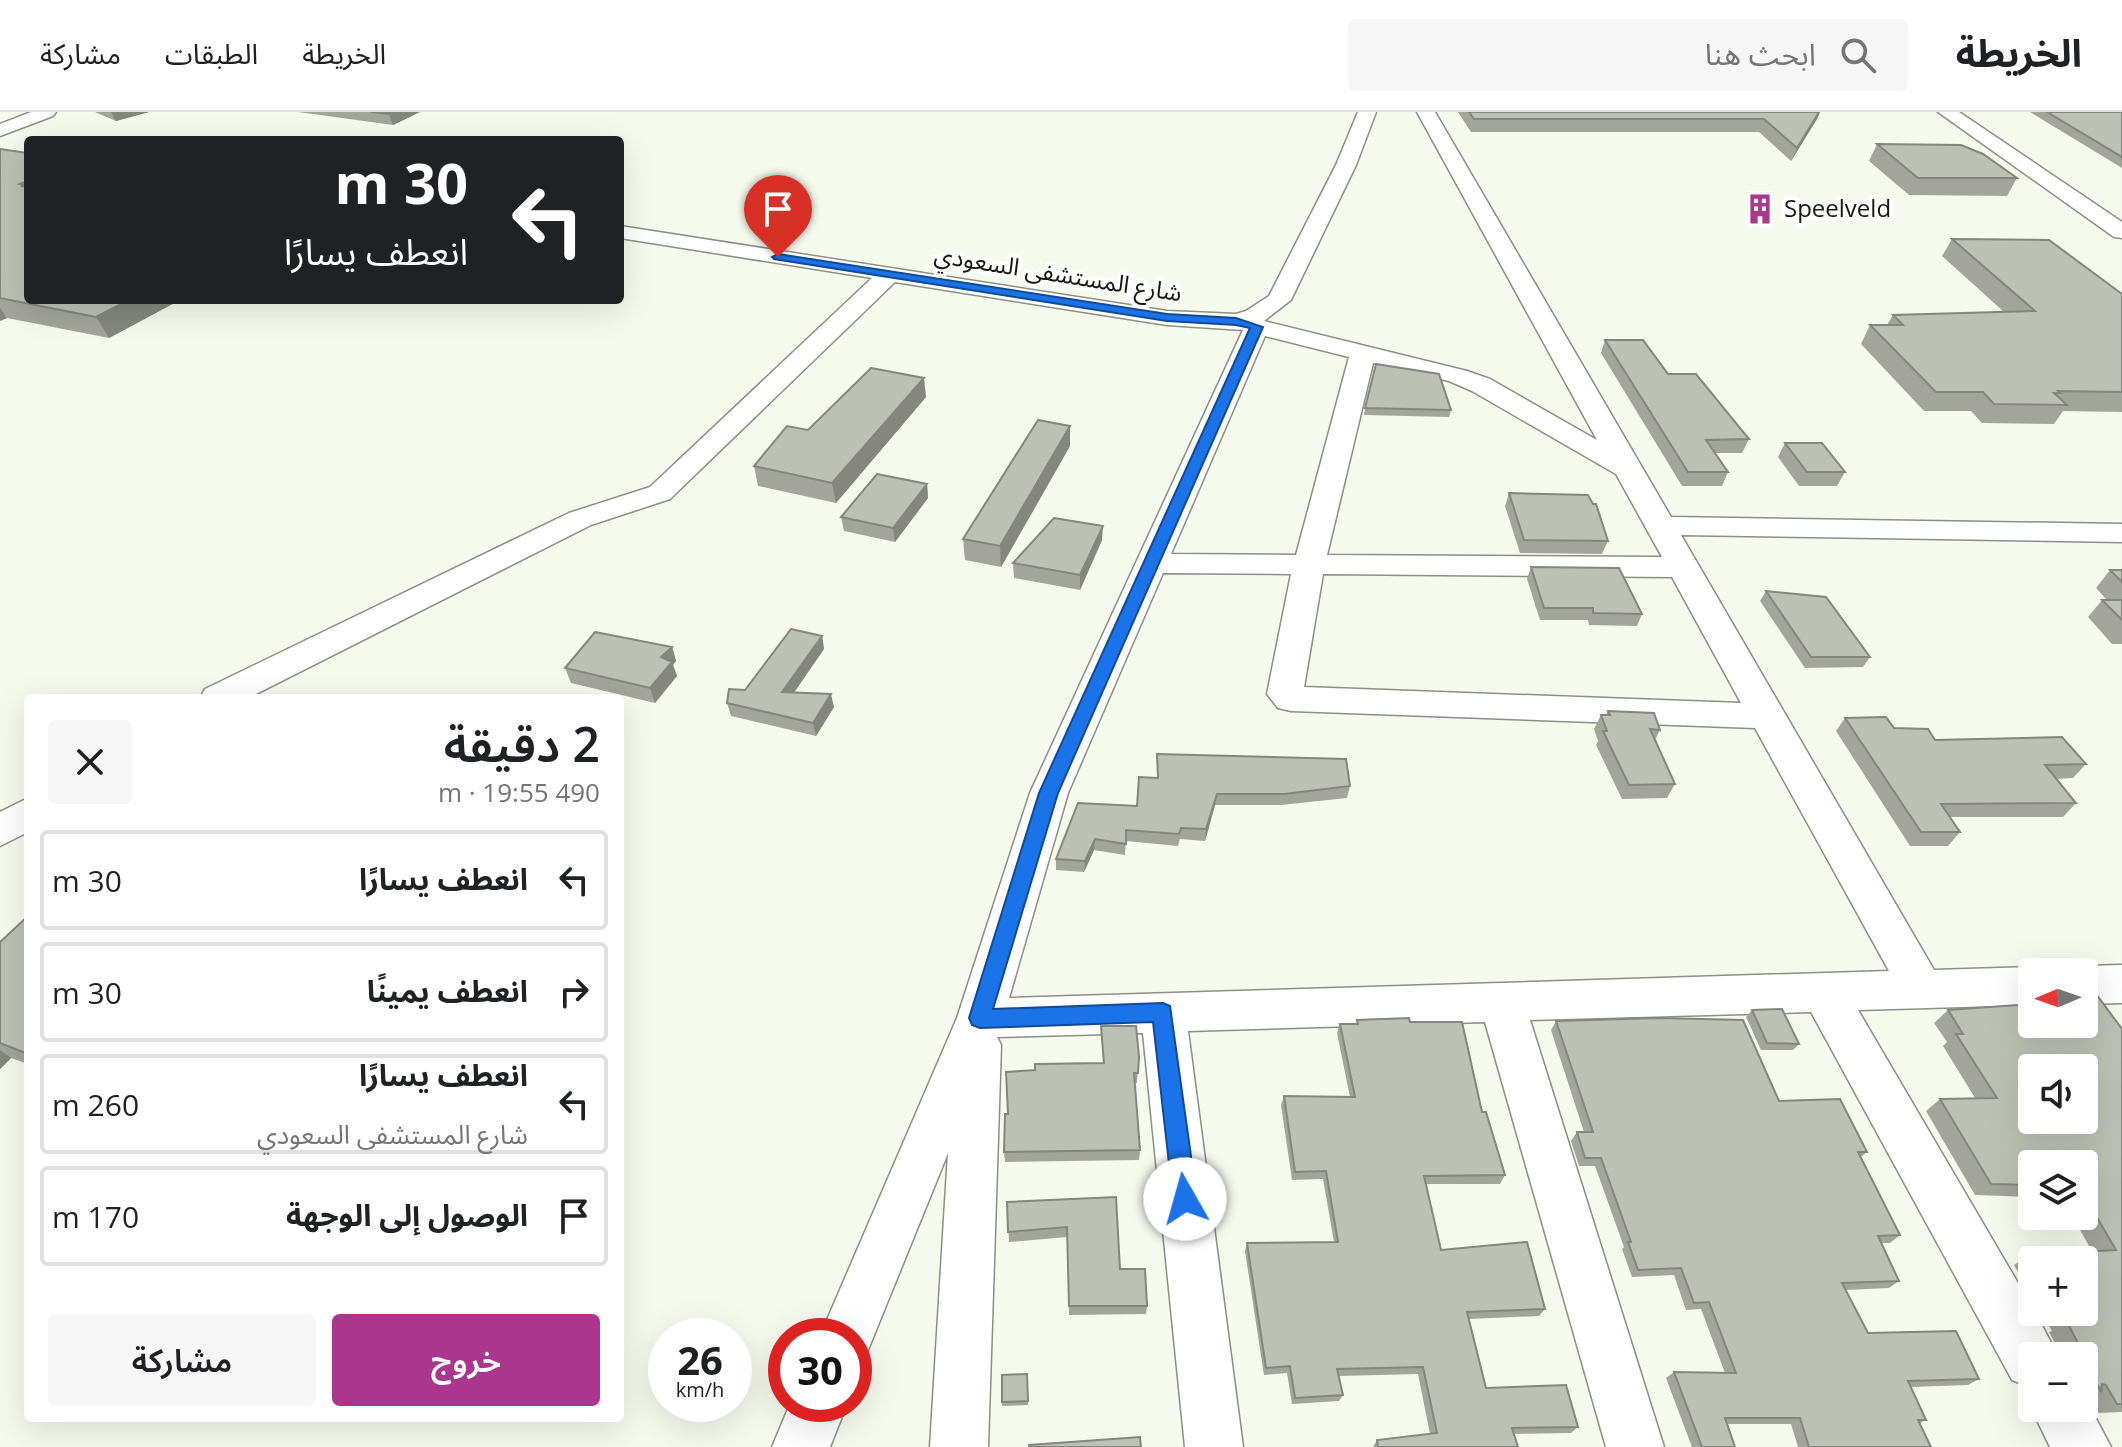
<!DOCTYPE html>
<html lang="ar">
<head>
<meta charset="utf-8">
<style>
  body { margin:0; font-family:"Open Sans","Noto Sans Arabic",sans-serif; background:#f6f6f6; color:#202124; direction:rtl; height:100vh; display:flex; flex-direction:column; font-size:30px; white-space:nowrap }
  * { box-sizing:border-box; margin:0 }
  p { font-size:26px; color:#757577 }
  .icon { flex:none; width:44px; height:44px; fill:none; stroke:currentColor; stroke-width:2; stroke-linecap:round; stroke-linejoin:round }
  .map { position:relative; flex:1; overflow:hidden; direction:ltr }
  .sheet { position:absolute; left:24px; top:582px; width:600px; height:728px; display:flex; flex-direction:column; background:#fff; border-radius:8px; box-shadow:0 8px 32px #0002; direction:rtl }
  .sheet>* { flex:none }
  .banner { position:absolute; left:24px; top:24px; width:600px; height:168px; border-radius:8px; box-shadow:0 8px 32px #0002; direction:rtl; background:#202124; color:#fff; overflow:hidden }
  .needle { width:52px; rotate:268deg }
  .controls { position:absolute; left:2018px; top:846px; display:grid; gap:16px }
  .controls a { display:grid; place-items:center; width:80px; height:80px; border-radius:8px; background:#fff; box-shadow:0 8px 32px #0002; font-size:40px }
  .speed { position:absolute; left:648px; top:1206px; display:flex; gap:16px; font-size:40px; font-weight:700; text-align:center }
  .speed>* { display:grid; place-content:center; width:104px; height:104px; border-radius:50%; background:#fff; box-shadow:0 8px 32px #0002; line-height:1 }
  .speed small { font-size:20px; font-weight:400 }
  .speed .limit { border:12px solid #d22; background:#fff; color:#111 }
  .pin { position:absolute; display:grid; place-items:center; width:68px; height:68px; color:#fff; margin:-82px -34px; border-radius:50% 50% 50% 0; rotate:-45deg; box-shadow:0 0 8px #0007 }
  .pin .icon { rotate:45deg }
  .me { position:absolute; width:88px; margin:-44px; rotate:353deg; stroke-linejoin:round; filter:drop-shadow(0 0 6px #0008) }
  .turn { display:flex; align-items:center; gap:28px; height:168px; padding:0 24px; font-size:36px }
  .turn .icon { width:104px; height:104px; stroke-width:2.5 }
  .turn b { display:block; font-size:56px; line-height:68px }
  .round { display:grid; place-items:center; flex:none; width:84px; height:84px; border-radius:8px; background:#f6f6f6 }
  .overview { display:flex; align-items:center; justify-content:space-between; height:136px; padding:0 24px }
  h1 { font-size:48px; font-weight:600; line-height:60px }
  .primary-button { display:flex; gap:16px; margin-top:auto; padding:16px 24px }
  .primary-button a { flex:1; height:92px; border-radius:8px; background:#ab368e; color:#fff; font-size:32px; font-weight:600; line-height:92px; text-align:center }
  .primary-button a+a { background:#f6f6f6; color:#202124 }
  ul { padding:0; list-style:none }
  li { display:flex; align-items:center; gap:24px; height:100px; margin:0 16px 12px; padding:0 8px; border:4px solid #e0e0e0; border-radius:8px }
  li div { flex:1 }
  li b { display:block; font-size:30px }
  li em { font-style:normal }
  header { display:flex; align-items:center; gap:48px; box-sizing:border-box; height:112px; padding:0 40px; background:#fff; border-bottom:2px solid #e0e0e0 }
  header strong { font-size:38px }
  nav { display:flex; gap:44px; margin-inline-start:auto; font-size:28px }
  .search { width:560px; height:72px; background:#f6f6f6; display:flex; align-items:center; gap:20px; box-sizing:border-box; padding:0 28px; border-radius:8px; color:#757577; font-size:30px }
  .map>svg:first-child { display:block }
</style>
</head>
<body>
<header>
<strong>الخريطة</strong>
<div class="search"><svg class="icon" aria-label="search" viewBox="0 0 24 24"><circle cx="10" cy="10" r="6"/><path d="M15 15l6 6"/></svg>ابحث هنا</div>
<nav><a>الخريطة</a><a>الطبقات</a><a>مشاركة</a></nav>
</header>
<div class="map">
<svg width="2122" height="1335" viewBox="0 0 2122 1335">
  <rect width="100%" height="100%" fill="#f6faee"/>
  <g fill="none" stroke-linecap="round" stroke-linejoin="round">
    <g stroke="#8b8f84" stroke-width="3">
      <path id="minor" d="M31,0h25l-3,4 -53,20v-12z
        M1358,0h18l-20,53 -65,135 -27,21 203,50 23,8 107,61 -180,-328h18l236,405 451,7v18l-441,-7 253,435 98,-3 14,5h-14v33l-174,5 174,297v5h3l23,44h-26v32l-20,-8 -201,-368 -281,8 134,427h-58l-121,-425 -297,9 55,416h-58l-42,-414 -146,4 4,8 -13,402h-58l18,-294 -82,202 -12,5v-24h-34l137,-318 73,-225 213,-463 -76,-5 -272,-43 -225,217 -79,26 -343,173h-48l5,-9 364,-176 81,-26 222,-209 -252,-40v-12l547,85 69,3 10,-3 23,-15 67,-131zM1265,224l84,21 -53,198 -125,-1zM1373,251l76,18 23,10 144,83 46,83 -335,-2zM1163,461l128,1 -24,120 11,14 13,3 464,17 134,243 -880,27 59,-205zM1323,462l349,3 69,126 -437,-16z
        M1938,0h21l163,110v16l-8,-1z
        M28,686v34l-28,14v-34z
        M2122,853v38l-38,1v-32h-16l16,-6z
        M2084,1284l27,51h-61l-19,-39 1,-4v4h52z
        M790,1292h57l-17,43h-58z"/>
    </g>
    <use href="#minor" fill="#fff" fill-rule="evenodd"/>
  </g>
  <path fill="#a3a59c" d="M95,0h54l-33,9z
    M298,0h122l-27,13z
    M1458,0h362l-3,7 -26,42 -32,-29h-288z
    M2030,0h92v56z
    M1877,32l140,34 -10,18 -98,-1 -40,-34z
    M0,37l28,151h152l-71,38 -102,-20 -7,3z
    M1952,127l170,55v118l-59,-1 -9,13 -72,-1 -11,-12h-47l-63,-67 9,-19h17l6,-10 111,-3 -62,-56z
    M1605,228l63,34 81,65 -7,14h-26l12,19 -6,14h-40l-81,-133z
    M926,285l-90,106 -78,-17 -4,-20 54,-36z
    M1365,296l86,2 -2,7 -85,-2z
    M1070,314v20l-69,121 -36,-7 -2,-21z
    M1785,331l60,29 -8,14h-38l-21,-29z
    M927,372l1,14 -33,44 -51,-11 -3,-14z
    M1509,381l99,48 -6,13 -82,-1 -15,-47z
    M1102,428l-22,50 -66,-12 -1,-15z
    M1531,455l111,47 -5,12 -48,-1 -1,-5h-48l-13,-41z
    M2110,458h12v74h-10l-24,-27 14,-17h5l-11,-12z
    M1766,479l104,66 -7,10 -58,1 -45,-67z
    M822,524l2,13 -30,44 40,14 -18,29 -85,-20 -4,-13z
    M672,535l4,14 -3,4 4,11 -22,27 -84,-20 -6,-15z
    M1608,599l52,19 -5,10 20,44 -8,14 -45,1 -26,-54 2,-4 -4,-12 7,-14h5z
    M1845,606l49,10 41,12 151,24 -13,14 -17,1 20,24 -13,14h-113l10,15 -12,14h-38l-74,-115z
    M1157,642l193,32 -3,12 -66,7h-66l-10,36 -25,-2 -2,7 -52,-5 -1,14 -31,-5 -10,22 -28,-2v-11l81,-53 20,-28z
    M28,804v148l-17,-6 -11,11v-127z
    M1752,898l47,34 -6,6h-32l-15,-33z
    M1948,898l174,19v383l-25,1 -9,-16 -4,1v-42h-24l1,-1 -12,-23 3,-1 -11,-19h43v-52h-52v36l-18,-31 17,-11 61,-3 -20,-35h12v-52h-52v33l-57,-2 -49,-84 14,-12 35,-1 -32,-52 4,-4 -13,-19z
    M1357,908l53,2 72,90 23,63 -5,9h-74l15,66 104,59 -6,7 -70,3 17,69 92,39 -7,6 -57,1 4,13h-145l4,-7 53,-6 -12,-60 -79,2 4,19 -4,6 -47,3 -5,-31 -23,2 -19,-124 2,-8 87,-1 -11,-63 -31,1 -11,-75 3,-9 66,1 -13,-64 3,-9h16z
    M1556,909l223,80 88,51 -6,5 39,78 -10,8h-9l18,38 -10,7 -43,2 22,43 111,46 -11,6 -57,2 15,33 -6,3 11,24h-133l-7,-23h-64l8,23h-43l-26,-69 8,-6 51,1 -24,-64 -15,1 -12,-35 -42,2 -10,-28 2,-2 -29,-81h-16l-8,-25 6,-9h7l-33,-102z
    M1101,914l38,31 -2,26h-2l5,67 -1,10 -134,2 -1,-10 4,-38 95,-51z
    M1116,1085l4,72 27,37 -1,8 -77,1 -2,-78 -58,5 -2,-40z
    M1027,1262l1,31 -26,1v-4z"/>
  <path fill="#84867f" d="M111,0h38l-33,9z
    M394,0h26l-27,13 -4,-11z
    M1819,0h1l-3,7 -26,42 6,-13z
    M129,188h51l-71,38 -13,-21z
    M0,196l7,10 -7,3z
    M924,266l2,19 -90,106 -4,-20z
    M1070,314v20l-69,121 -1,-21z
    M927,372l1,14 -33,44 -2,-14z
    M1103,414l-1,14 -22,50v-15z
    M822,524l2,13 -39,56 -3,-13z
    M672,535l4,14 -3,4 4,11 -22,27 -5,-15 11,-31z
    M831,582l3,13 -18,29 -3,-13z
    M1217,682l-2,11 -10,36 1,-12z
    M1095,727l-1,11 -10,22 1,-11z
    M0,938l11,8 -11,11z"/>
  <path fill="#bdc0b5" stroke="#84867f" stroke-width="2" fill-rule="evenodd" d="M371,0h23l-5,2z
    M1469,0h350l-22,36 -33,-29h-290z
    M2047,0h75v45z
    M1877,32l84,1 22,9 34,24h-99z
    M0,37l28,4v28l-8,3 5,1 -4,1 7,1v113h101l-33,17 -96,-19z
    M1952,127l97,1 73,54v98l-64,-1 2,2h-6l13,12 -73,-1 -11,-12h-47l-66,-67h33l-10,-10 142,-4z
    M1605,228h38l25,34h28l53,65 -43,1 22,32h-40z
    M1376,252l63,10 12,36 -86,-2z
    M871,256l53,10 -92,105 -78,-17 33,-40 21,4z
    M1038,308l32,6 -70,120 -37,-7z
    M1785,331h37l23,29h-38z
    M877,362l50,10 -34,44 -52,-11z
    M1509,381l79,2 5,9h3l12,37 -84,-1z
    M1054,406l49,8 -23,49 -67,-12z
    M1531,455l88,1 23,46 -49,-1v-5h-49z
    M2110,458h12v12z
    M1766,479l60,6 44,60h-59z
    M2102,488h20v20z
    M791,517l31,7 -40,56 49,2 -18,29 -86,-20 2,-14 16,1z
    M595,520l77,15 -11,10 11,5 -22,26 -85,-20z
    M1608,599l46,2 6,17 -10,-1 25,55 -46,1 -26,-54h4l-6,-16h9z
    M1886,605l8,11 34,1 7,11 127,-3 24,27 -41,1 31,38 -135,1 19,28h-39l-76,-114z
    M1157,642l189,5 4,27 -66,8h-67l-11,35 -25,-1 -2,6 -53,-4v14l-31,-5 -10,22 -29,-2 22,-56 59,3 2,-29 19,1z
    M28,804v138l-28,-11v-101z
    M2088,871l34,46v375h-5l-11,-19 -4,-1 -1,7 -17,-30v-5h-3l-4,-7 2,-4 -12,-23h4l-6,-10h19v-52h-49l-4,-6 85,-4 -32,-55v-31h-52v21l-41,-1 -51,-85 57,-1 -41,-64h7l-15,-24 84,-6v20h52v-40zM2032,956h52v52h-52z
    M1782,897l17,35 -32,-1 -15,-33z
    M1409,906l1,4h52l20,90h4l19,63 -81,1 17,74 86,-8 18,67 -78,3 19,76 80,-3 12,42 -66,1 6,19h-140l-1,-7 60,-7 -14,-66 -86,2 6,26 -48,3 -5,-32 -24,2 -19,-125 91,-1 -12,-71 -31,1 -11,-76 71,1 -15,-73h18l-1,-4z
    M1660,906l83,2 36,81 61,-2 27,53h-9l42,83 -22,1 21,45 -57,2 26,50 88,-2 23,48 -71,2 18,39h-8l13,27h-122l-9,-29h-75l10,29h-33l-28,-75 62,1 -27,-71 -15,1 -13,-35 -43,2 -10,-28h3l-30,-84h-16l-8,-26h16l-37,-111z
    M1101,914h35l3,31 -1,16h-4l6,77 -136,2 1,-38h3l-2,-42 29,-2v-6l69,-1z
    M1116,1085l4,72h25l2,37h-78l-2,-79 -59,5 -1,-30z
    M1027,1262l1,27 -26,1v-27z
    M1140,1325l1,10h-112v-2z"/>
  <path fill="#1a73e8" stroke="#114b97" stroke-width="2" d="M778,142l389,60 69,4 27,9 -205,466 -65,216 170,-6 7,3 27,193 -4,8 -8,3 -9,-3 -3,-8 -20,-177 -173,6 -8,-3 -3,-7 70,-225 211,-465 -14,-3 -69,-4 -393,-62 -2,-2z"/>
  <defs>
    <g id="building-bare" transform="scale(2.4)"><path d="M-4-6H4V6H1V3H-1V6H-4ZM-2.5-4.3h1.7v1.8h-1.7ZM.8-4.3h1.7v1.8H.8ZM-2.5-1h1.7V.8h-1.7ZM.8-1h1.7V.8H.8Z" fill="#ab368e" stroke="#fff" stroke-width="2.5" paint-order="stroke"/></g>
  </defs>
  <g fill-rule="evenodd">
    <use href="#building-bare" x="1760" y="97"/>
  </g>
  <g text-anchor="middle" stroke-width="8" stroke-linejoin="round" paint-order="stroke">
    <g font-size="24" fill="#171814" stroke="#fff" text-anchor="start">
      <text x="1784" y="105">Speelveld</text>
    </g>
    <g font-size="24" fill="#171814" stroke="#fff">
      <text transform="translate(1058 162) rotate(9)" y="8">شارع المستشفى السعودي</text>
    </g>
  </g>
</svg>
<div class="controls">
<a><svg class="needle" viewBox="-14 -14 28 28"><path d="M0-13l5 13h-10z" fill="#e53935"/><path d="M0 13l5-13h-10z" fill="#757577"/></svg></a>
<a><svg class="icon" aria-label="sound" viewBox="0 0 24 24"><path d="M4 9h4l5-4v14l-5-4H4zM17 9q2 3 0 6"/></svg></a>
<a><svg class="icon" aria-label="layers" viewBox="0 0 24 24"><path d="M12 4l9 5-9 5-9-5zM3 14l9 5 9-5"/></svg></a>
<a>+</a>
<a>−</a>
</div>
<div class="speed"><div>26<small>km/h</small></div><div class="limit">30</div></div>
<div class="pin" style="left:778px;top:145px;background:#d93025"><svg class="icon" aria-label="arrive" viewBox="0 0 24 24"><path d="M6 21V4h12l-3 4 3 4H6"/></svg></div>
<svg class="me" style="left:1185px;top:1087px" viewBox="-20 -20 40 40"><circle r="19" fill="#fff"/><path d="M0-13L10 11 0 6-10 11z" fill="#1a73e8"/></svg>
<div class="banner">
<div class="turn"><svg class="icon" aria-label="left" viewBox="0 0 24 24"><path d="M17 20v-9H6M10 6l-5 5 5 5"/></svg><div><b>30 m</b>انعطف يسارًا</div></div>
</div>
<section class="sheet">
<div class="overview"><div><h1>2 دقيقة</h1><p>490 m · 19:55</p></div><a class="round"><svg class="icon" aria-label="close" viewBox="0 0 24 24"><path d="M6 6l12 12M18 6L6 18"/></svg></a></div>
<ul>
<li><svg class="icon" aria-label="left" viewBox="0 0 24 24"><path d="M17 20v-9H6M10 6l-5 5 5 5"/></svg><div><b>انعطف يسارًا</b></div><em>30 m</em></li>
<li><svg class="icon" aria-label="right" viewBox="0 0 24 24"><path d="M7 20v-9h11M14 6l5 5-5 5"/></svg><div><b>انعطف يمينًا</b></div><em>30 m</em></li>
<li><svg class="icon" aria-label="left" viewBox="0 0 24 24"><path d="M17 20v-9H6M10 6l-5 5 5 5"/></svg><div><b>انعطف يسارًا</b><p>شارع المستشفى السعودي</p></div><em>260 m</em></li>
<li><svg class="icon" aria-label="arrive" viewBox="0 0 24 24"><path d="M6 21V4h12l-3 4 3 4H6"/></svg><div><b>الوصول إلى الوجهة</b></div><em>170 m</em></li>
</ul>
<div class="primary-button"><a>خروج</a><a>مشاركة</a></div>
</section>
</div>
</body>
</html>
